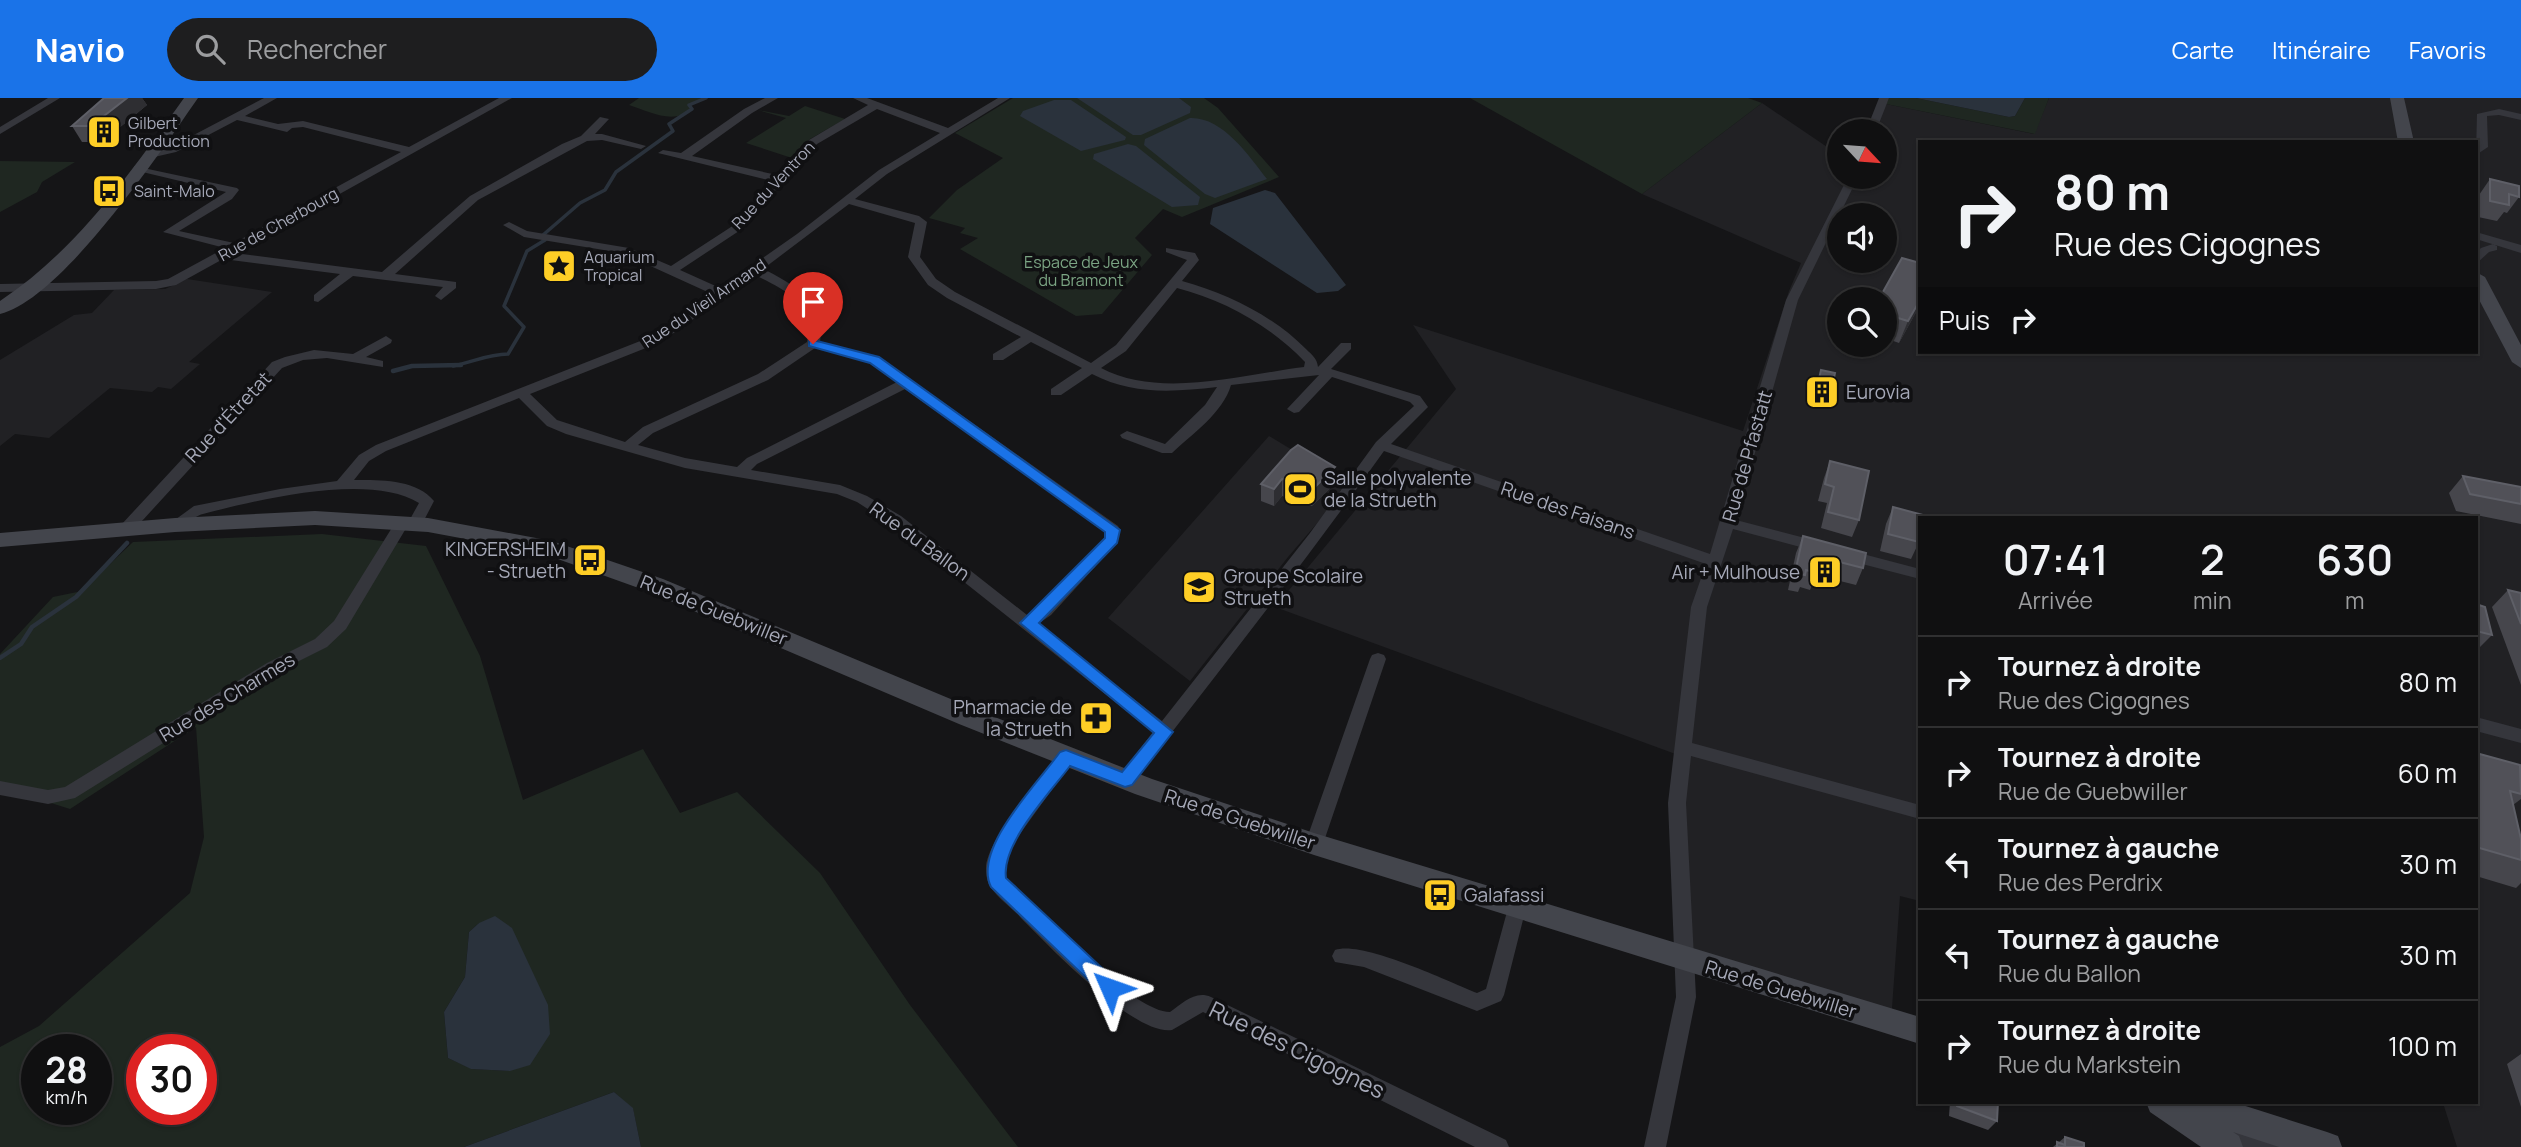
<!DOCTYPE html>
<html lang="fr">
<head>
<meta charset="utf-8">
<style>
  body { margin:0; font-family:Manrope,sans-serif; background:#1e1e1f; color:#f1f3f6; height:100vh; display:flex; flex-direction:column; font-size:26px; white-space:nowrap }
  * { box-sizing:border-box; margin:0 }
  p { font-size:23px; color:#9c9d9f }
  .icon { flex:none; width:38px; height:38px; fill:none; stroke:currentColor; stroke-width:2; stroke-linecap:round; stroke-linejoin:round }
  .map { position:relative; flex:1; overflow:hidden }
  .side { position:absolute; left:1918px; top:418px; width:560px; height:588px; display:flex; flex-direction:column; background:#101011; border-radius:0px; box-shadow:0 2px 5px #0004,0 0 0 2px #303031 }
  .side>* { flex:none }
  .top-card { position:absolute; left:1918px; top:42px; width:560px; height:214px; border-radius:0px; box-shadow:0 2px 5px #0004,0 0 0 2px #303031; background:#101011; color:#f1f3f6; overflow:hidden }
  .needle { width:46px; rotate:116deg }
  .tools { position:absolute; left:1827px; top:21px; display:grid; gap:14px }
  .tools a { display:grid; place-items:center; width:70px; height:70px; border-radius:50%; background:#101011; box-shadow:0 2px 5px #0004,0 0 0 2px #303031; font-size:35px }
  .speed { position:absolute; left:21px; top:936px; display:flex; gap:14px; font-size:35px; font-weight:700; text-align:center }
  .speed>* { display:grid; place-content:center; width:91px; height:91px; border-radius:50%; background:#101011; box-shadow:0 2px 5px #0004,0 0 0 2px #303031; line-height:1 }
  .speed small { font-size:18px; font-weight:400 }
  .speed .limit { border:10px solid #d22; background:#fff; color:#111 }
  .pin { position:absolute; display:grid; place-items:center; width:60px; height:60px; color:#fff; margin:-72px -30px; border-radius:50% 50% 50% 0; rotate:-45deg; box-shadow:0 0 7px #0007 }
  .pin .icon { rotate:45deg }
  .me { position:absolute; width:77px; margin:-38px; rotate:313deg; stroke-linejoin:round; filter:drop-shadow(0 0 5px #0008) }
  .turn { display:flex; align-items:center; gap:24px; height:147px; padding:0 21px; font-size:32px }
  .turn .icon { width:91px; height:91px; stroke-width:2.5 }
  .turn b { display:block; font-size:49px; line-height:60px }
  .then { display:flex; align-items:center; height:66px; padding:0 21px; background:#0003; gap:14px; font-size:26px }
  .eta { display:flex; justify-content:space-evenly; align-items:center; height:119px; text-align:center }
  .eta b { font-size:42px; font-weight:600; line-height:49px }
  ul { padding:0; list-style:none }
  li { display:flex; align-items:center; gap:21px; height:91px; padding:0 21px; border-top:2px solid #303031 }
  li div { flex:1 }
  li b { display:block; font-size:26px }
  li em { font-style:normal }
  header { display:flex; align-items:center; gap:42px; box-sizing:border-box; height:98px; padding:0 35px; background:#1a73e8; color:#fff }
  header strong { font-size:33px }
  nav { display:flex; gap:38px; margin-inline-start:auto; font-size:24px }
  .search { width:490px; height:63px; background:#1e1e1f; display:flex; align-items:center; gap:18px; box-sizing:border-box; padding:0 24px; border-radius:38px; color:#9c9d9f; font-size:26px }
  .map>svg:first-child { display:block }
</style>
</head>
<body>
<header>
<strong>Navio</strong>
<div class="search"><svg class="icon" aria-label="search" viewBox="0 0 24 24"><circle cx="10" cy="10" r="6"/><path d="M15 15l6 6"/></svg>Rechercher</div>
<nav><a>Carte</a><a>Itinéraire</a><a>Favoris</a></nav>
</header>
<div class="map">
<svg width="2521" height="1049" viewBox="0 0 2521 1049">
  <rect width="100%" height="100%" fill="#151517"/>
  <path fill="#212124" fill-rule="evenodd" d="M2049,0h472v1049h-64l-14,-44 33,-1v-584h-556v383l-20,-5 -9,126 -207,-62 -3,-204 -406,-149 181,-218 -43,-64 330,106 46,-140 12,-28 -159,-69 120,-91 77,52v22h46v-46h-15l16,-27 148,30zM1920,44h556v210h-556zM1839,117h46v46h-46zM1839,201h46v46h-46z
    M187,181l85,13 -83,70 11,2 -29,25 -13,-2 -6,5 -42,-4 -61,50 -34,-4 -15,12v-86l74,-45 18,-2 22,-23 51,-1z
    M1269,338l81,49 -62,72 -98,124 -82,-63z"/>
  <path fill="#1f2721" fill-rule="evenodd" d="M639,0h64l-15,7 2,5c-17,15 -42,1 -61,-5z
    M1013,0h191l14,10 61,69 -97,40 -19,-8 -28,29 17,17 -50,59 -26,2 -116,-67 18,-11 -18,-5 5,-5 -36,-10 28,-28 46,-32 -48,-25z
    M1470,0h278l14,5 -120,91z
    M1889,0h27l93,19 6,-1 10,-18h24l-14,36 -149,-30z
    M805,8l40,13 -35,20 -18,19 -46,-15 40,-25 -28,-8 31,6z
    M0,63l75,1 -33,20 -5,10 -37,20z
    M322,436l104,12 54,110 43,144 120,-51 37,64 57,-21 83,81 90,132 108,142h-377l-8,-38 -19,-17 -150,55h-464v-100l39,-21 151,-133 14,-56 -8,-110 -126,82 -70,-22v-133l53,-57 29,-6 51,-49zM479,825l31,148 -38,-2 -24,-11 -4,-46 21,-35 4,-45zM37,952h59v60h-59zM142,952h59v60h-59z"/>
  <path fill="#2a323c" d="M1077,0h102l12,9 -1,6 -49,22h-8z
    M1916,0h109l-10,18 -6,1z
    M1054,2h17l55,37 -1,3 -44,11 -61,-35 3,-5z
    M1190,20c33,-1 58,37 77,61l-52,19 -10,-4 -61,-49 1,-6z
    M1128,46l8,2 64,51 -2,8 -26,2 -79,-48 1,-5z
    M1265,92l10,3 71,92 -8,6 -21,2 -107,-69 3,-16z
    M495,818l17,12 36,77 2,29 -20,31 -20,6 -39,-2 -23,-11 -4,-46 21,-35 4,-45 10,-9z
    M614,994l19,16 8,39h-177z"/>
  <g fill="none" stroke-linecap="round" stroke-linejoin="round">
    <path stroke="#2a323c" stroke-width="3.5" d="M411,268h11
      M453,268c20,-4 35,-12 55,-12l16,-27 -20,-21 23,-55 18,-11 -2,-5 37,-32 25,-13 11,-18 57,-41 -4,-7 23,-15 -3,-4 17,-7"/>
    <path stroke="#2a323c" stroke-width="4.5" d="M393,273l19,-5 49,-1
      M0,560l21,-14 11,-17 44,-30 51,-54"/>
    <path fill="#35363c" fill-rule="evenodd" d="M48,0h12l-60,36v-7z
      M264,0h13l-32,18 33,8 25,-3 106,26 90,-49h13l-278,155 148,19 88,-76 92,-52 19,-8 19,-19 9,2 -14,15h7l44,12 -5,3 -39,-9 -15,1 -109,59 -83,74 61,8v6l-15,12 -6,-4 8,-9 -90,-11 -35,26 -4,-1v-6l26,-21 -117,-15 -47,26 -20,4 -156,3v-8l156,-3 12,-2 57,-31 -62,-16 63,-40 -92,-22v-4l103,22 2,2 -7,9 -53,32 55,12 167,-91 -98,-25 -11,1 -5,4 -50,-12 -61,32 -26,6 -5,-3 24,-7z
      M765,0h13l-26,15 -60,43 85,19 32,-35 59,-35 -15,-7h14l81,30 50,-30h12l-123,76 -32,25 64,17 8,6 -7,35 16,22 19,13 136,71 25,-18 71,-85 -21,-8v-4l29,5 4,7 -17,21c46,13 90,34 124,68 6,6 11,9 12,18l23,-24h10v6l-20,20 89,27 8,11 -37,37 319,110 76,-254 62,-123h10l-60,123 -62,220 88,23 2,4 -7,5 -86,-23 -26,78 -15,136 228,62v14l-229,-63 -5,47 10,194 -30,150h-22l32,-150 -8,-194 23,-196 15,-43 -322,-113c-81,114 -168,224 -253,334l-6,2 -6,-2 -3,-5 37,-48 -262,-208 -34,-22 -20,-8 -152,-26 -119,-34 -19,-8 -28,-28 -133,53 -17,10 -15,19c26,0 62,-1 80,21l-14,27 -5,1 -7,-4 -62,104 -19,18 -48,24 -204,127 -27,6 -48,-9v-14l48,9 17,-3 202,-124 48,-24 19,-18 64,-103 5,-1 6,4 10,-18c-50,-31 -161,-3 -216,11 -13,3 -19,18 -33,15l-2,-4 26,-19 86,-17 57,-8 22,-26 17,-10 277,-109 59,-42 -90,-41 -98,-16 -21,-12 6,-3 18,9 102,17 42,18 60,-39 41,-46 -114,-28 5,-3 18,3 63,-44zM877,11l63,24 -61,37 -82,64 -77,54 -40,-18 59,-39 78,-87zM849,106l66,19 -7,34 20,28 19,13 74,39 -28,17v6h10l28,-18 51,26 -31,21v6h10l31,-21c40,21 81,18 125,13l-12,18 -40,39 -38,-13 -7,4 2,3 40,15h10c20,-19 51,-40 59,-68l88,-10 -32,34 7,4 5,-1 33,-35 78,25 4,4 -38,36 -66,91 -148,188 -124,-97 13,-9 66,-72 3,-13 -2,-4 -239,-169 -59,-15c6,-39 -26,-58 -57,-73zM755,177c31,15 58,28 52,67l-49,32 -115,53 -18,15 -68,-22 -27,-26 131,-52zM1177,190c49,13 92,37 128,74l-1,5c-64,8 -144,32 -203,1l25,-17zM815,250l54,15 28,19 -150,76 -10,9 -52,-9 -47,-13 15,-12 115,-53zM905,291l200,143v6l-66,69 -12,8 -126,-99 -34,-20 -27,-11 -89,-15 6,-6z
      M1879,0h10l-13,33h-10z
      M2499,11l22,5v6l-22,-5 -12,1 1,31 -12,8 1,-41z
      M2476,134l45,13v8l-45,-14z
      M2493,146l4,2v4l-8,2 -13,12v-11l5,-5z
      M386,238l6,4 -1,3 -25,14 17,4v6l-56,-9 -24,2 -21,8 -151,165h-10l-2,-4 2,-4 151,-163 13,-5 29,-7 39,4z
      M1844,451l76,20v10l-81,-21 -3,-4 3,-4z
      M1378,555l6,2 2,4 -63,185 -3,5 -6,3 -6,-3 -3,-5 65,-185 2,-4z
      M2476,619l45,12v14l-45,-12z
      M1066,652l6,2 3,5 -3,5 -63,87 -5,16 2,14c30,29 126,133 164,133 13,-9 25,-22 41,-15l295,143 3,7h-34l-272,-135 -31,18c-38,6 -124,-85 -151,-112 -9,-10 -22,-19 -30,-30 -4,-5 -5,-14 -5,-20 0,-27 56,-92 74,-116z
      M1517,802l7,2 2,6 -22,87 -3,6 -24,10 -113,-44 -29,-5 -3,-6 3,-6c27,-10 112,31 142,43l9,-4 22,-81 2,-6z
      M2243,1031l35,11 3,7h-68l-3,-6 3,-7z"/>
    <path fill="#43454c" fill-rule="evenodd" d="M184,0h14c-37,53 -136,201 -198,216v-13c78,-52 130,-128 184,-203z
      M2390,0h14l10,44h-16z
      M2476,174l9,5 36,68v23l-9,-6 -36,-68z
      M315,413l113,7 124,23 111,38 314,131 175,69 162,54 606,184v27l-606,-189 -179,-61 -176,-70 -312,-133 -106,-38 -113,-21 -113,-7 -140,7 -175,15v-14l175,-15z
      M2146,1004h87l94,30 11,4 4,11h-63l-46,-15 6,4 4,11h-42l-51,-35z"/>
  </g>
  <path fill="#46464c" d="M104,0h38l5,7 -45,37h-20l-10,-16z
    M2490,81l29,18 -12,16 -3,-1 -7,9 -19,-4 1,-22z
    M1885,201l35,6 -21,38 -14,-5z
    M1821,272l9,26 -5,11 -14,-3z
    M1291,352l43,34 -22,22 -30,-10 -8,10 -13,-5v-17z
    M1830,363l29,59 -7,17 -31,-9 6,-25 -9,-2 6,-23z
    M2463,378l58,11v37l-65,-13 -7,-18z
    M1893,409l26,35 -8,17 -31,-8 6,-27z
    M1803,438l60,32 -7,17 -40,-10 -6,15 -10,-3 -2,5 -10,-2 8,-37z
    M2508,492l13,3v92l-29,-78z
    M2476,506l16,31 -16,16z
    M2476,655l45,18v28l-8,6 8,34v44l-5,5 -40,-12z
    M2521,956v53l-14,-43z
    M1950,1004h48l-1,19 -9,9 -39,-14z
    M2065,1039l19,10h-31z"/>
  <path fill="#2e2e32" d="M127,0h15l5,7 -45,37 -11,-16z
    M1920,202v5l-21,38 9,-22z
    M1335,369l-1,17 -22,22 1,-17z
    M1282,381v17l-8,10v-17z"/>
  <path fill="#515158" stroke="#5e5f67" stroke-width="2" d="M104,0h23l-36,28h-19z
    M2490,81l29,7v11l-10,-3v11l-19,-4z
    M1902,160l18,5v37l-12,21 -23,-7v-15h-6z
    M1821,272l14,3 -5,23 -14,-4z
    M1298,347l37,22 -22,22 -31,-10 -8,10 -13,-5 30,-34z
    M1830,363l39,10 -10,49 -31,-8 6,-25 -9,-3z
    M2463,378l58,11v17l-51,-10z
    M1893,409l30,8v3h-3l-1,24 -31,-8z
    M1803,438l63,17 -3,15 -43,-11 -3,16 -11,-3 -1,5 -10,-2z
    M2508,492l13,3v31z
    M2476,506l9,3 7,28 -16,-4z
    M2476,655l44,12 1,29 -11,-3 11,48v21l-45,-13z
    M1957,1004h41l-1,19 -40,-15z
    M2065,1039l19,6v4h-27v-5l8,3z"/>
  <path fill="#1a73e8" stroke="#114b97" stroke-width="2" d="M813,242l66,17 241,173 -3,13 -78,80 134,109 -41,53 -7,2 -55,-21c-21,28 -69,78 -64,112l111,104 3,6 -3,6 -7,3 -7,-3 -112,-107c-19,-38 47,-104 69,-135l6,-2 56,22 32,-39 -134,-110 85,-85v-6l-235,-169 -61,-17v-5z"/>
  <defs>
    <g id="building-square" transform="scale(1.75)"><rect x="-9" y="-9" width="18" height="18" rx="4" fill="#fece26" stroke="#101012"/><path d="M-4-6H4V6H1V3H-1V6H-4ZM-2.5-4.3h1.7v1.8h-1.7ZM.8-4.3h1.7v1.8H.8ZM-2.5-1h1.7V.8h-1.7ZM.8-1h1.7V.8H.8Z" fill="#111"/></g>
    <g id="bus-square" transform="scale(1.75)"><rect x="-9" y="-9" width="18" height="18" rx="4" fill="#fece26" stroke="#101012"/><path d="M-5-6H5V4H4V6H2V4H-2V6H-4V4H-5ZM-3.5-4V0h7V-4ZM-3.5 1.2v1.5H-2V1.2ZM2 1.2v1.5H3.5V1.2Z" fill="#111"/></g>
    <g id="sight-square" transform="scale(1.75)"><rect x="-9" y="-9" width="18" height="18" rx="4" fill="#fece26" stroke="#101012"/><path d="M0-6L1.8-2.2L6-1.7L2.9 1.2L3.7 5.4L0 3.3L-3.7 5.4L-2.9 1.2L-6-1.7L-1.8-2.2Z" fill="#111"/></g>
    <g id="stadium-square" transform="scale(1.75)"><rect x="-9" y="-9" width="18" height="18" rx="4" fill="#fece26" stroke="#101012"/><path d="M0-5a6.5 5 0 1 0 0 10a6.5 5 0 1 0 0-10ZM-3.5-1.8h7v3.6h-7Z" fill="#111"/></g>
    <g id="school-square" transform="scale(1.75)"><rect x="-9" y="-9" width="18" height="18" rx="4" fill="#fece26" stroke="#101012"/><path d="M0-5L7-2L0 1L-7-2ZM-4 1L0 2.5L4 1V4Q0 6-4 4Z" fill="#111"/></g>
    <g id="pharmacy-square" transform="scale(1.75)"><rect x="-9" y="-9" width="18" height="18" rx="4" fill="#fece26" stroke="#101012"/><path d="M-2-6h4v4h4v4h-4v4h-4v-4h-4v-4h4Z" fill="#111"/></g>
  </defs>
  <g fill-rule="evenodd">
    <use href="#building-square" x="104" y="34"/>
    <use href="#bus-square" x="109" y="93"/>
    <use href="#sight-square" x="559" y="168"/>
    <use href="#building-square" x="1822" y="294"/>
    <use href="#stadium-square" x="1300" y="391"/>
    <use href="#bus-square" x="590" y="462"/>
    <use href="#building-square" x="1825" y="474"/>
    <use href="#school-square" x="1199" y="489"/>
    <use href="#pharmacy-square" x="1096" y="620"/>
    <use href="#bus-square" x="1440" y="797"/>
  </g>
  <g text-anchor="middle" stroke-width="7" stroke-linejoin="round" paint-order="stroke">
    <g font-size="16" fill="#a6a9b8" stroke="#101012" text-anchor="start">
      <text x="128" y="31">Gilbert<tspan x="128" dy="18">Production</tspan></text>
      <text x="134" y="99">Saint-Malo</text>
      <text x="584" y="165">Aquarium<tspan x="584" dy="18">Tropical</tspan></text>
    </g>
    <g font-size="16" fill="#a6a9b8" stroke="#101012">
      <text transform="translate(773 87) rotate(-47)" y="6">Rue du Ventron</text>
      <text transform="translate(278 126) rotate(-29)" y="6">Rue de Cherbourg</text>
      <text transform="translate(704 205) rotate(-34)" y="6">Rue du Vieil Armand</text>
    </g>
    <g font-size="16" fill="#7ba483" stroke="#101012">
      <text x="1081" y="170">Espace de Jeux<tspan x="1081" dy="18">du Bramont</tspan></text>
    </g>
    <g font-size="19" fill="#a6a9b8" stroke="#101012" text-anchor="start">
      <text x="1846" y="301">Eurovia</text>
      <text x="1324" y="387">Salle polyvalente<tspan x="1324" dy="22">de la Strueth</tspan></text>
      <text x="566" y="458" text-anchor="end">KINGERSHEIM<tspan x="566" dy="22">- Strueth</tspan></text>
      <text x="1800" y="481" text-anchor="end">Air + Mulhouse</text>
      <text x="1224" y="485">Groupe Scolaire<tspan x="1224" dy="22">Strueth</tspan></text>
      <text x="1072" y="616" text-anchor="end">Pharmacie de<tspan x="1072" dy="22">la Strueth</tspan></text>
      <text x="1464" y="804">Galafassi</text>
    </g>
    <g font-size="19" fill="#a6a9b8" stroke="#101012">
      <text transform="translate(228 319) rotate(-47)" y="7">Rue d'Étretat</text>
      <text transform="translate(1747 358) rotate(-74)" y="7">Rue de Pfastatt</text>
      <text transform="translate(1568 412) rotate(19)" y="7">Rue des Faisans</text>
      <text transform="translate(920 443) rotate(36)" y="7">Rue du Ballon</text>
      <text transform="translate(714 512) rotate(22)" y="7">Rue de Guebwiller</text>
      <text transform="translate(227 599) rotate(-31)" y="7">Rue des Charmes</text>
      <text transform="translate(1240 721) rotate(18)" y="7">Rue de Guebwiller</text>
      <text transform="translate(1781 891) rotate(17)" y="7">Rue de Guebwiller</text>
    </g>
    <g font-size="23" fill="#a6a9b8" stroke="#101012">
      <text transform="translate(1297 952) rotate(26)" y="8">Rue des Cigognes</text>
    </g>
  </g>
</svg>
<div class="tools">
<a><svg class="needle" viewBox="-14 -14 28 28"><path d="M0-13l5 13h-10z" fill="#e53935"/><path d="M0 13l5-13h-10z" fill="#9c9d9f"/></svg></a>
<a><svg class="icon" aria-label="sound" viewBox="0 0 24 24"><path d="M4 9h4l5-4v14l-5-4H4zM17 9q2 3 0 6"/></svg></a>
<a><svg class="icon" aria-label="search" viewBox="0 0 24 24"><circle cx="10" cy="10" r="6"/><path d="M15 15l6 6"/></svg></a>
</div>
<div class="speed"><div>28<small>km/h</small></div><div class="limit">30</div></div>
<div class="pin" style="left:813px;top:246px;background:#d93025"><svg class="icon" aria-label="arrive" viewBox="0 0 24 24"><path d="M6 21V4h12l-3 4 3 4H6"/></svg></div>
<svg class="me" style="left:1110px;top:890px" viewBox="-20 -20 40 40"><path d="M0-17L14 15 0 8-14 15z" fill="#1a73e8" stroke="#fff" stroke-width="4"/></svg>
<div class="top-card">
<div class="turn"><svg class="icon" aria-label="right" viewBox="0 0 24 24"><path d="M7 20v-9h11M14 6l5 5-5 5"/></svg><div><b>80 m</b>Rue des Cigognes</div></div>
<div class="then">Puis<svg class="icon" aria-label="right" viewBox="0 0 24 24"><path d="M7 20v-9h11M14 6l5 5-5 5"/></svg></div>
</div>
<section class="side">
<div class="eta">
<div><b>07:41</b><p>Arrivée</p></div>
<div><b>2</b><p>min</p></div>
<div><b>630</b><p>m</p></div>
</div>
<ul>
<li><svg class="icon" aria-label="right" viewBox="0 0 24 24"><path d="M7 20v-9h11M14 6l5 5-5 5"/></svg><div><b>Tournez à droite</b><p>Rue des Cigognes</p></div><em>80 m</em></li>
<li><svg class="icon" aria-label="right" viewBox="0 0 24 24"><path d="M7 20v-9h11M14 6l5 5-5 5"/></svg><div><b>Tournez à droite</b><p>Rue de Guebwiller</p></div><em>60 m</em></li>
<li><svg class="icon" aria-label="left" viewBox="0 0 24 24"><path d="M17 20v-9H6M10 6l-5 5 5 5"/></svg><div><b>Tournez à gauche</b><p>Rue des Perdrix</p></div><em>30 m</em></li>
<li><svg class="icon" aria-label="left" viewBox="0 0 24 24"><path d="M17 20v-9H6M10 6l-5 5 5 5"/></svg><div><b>Tournez à gauche</b><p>Rue du Ballon</p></div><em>30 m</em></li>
<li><svg class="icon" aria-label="right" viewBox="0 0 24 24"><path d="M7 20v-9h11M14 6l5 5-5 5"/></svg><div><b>Tournez à droite</b><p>Rue du Markstein</p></div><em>100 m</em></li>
</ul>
</section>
</div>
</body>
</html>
